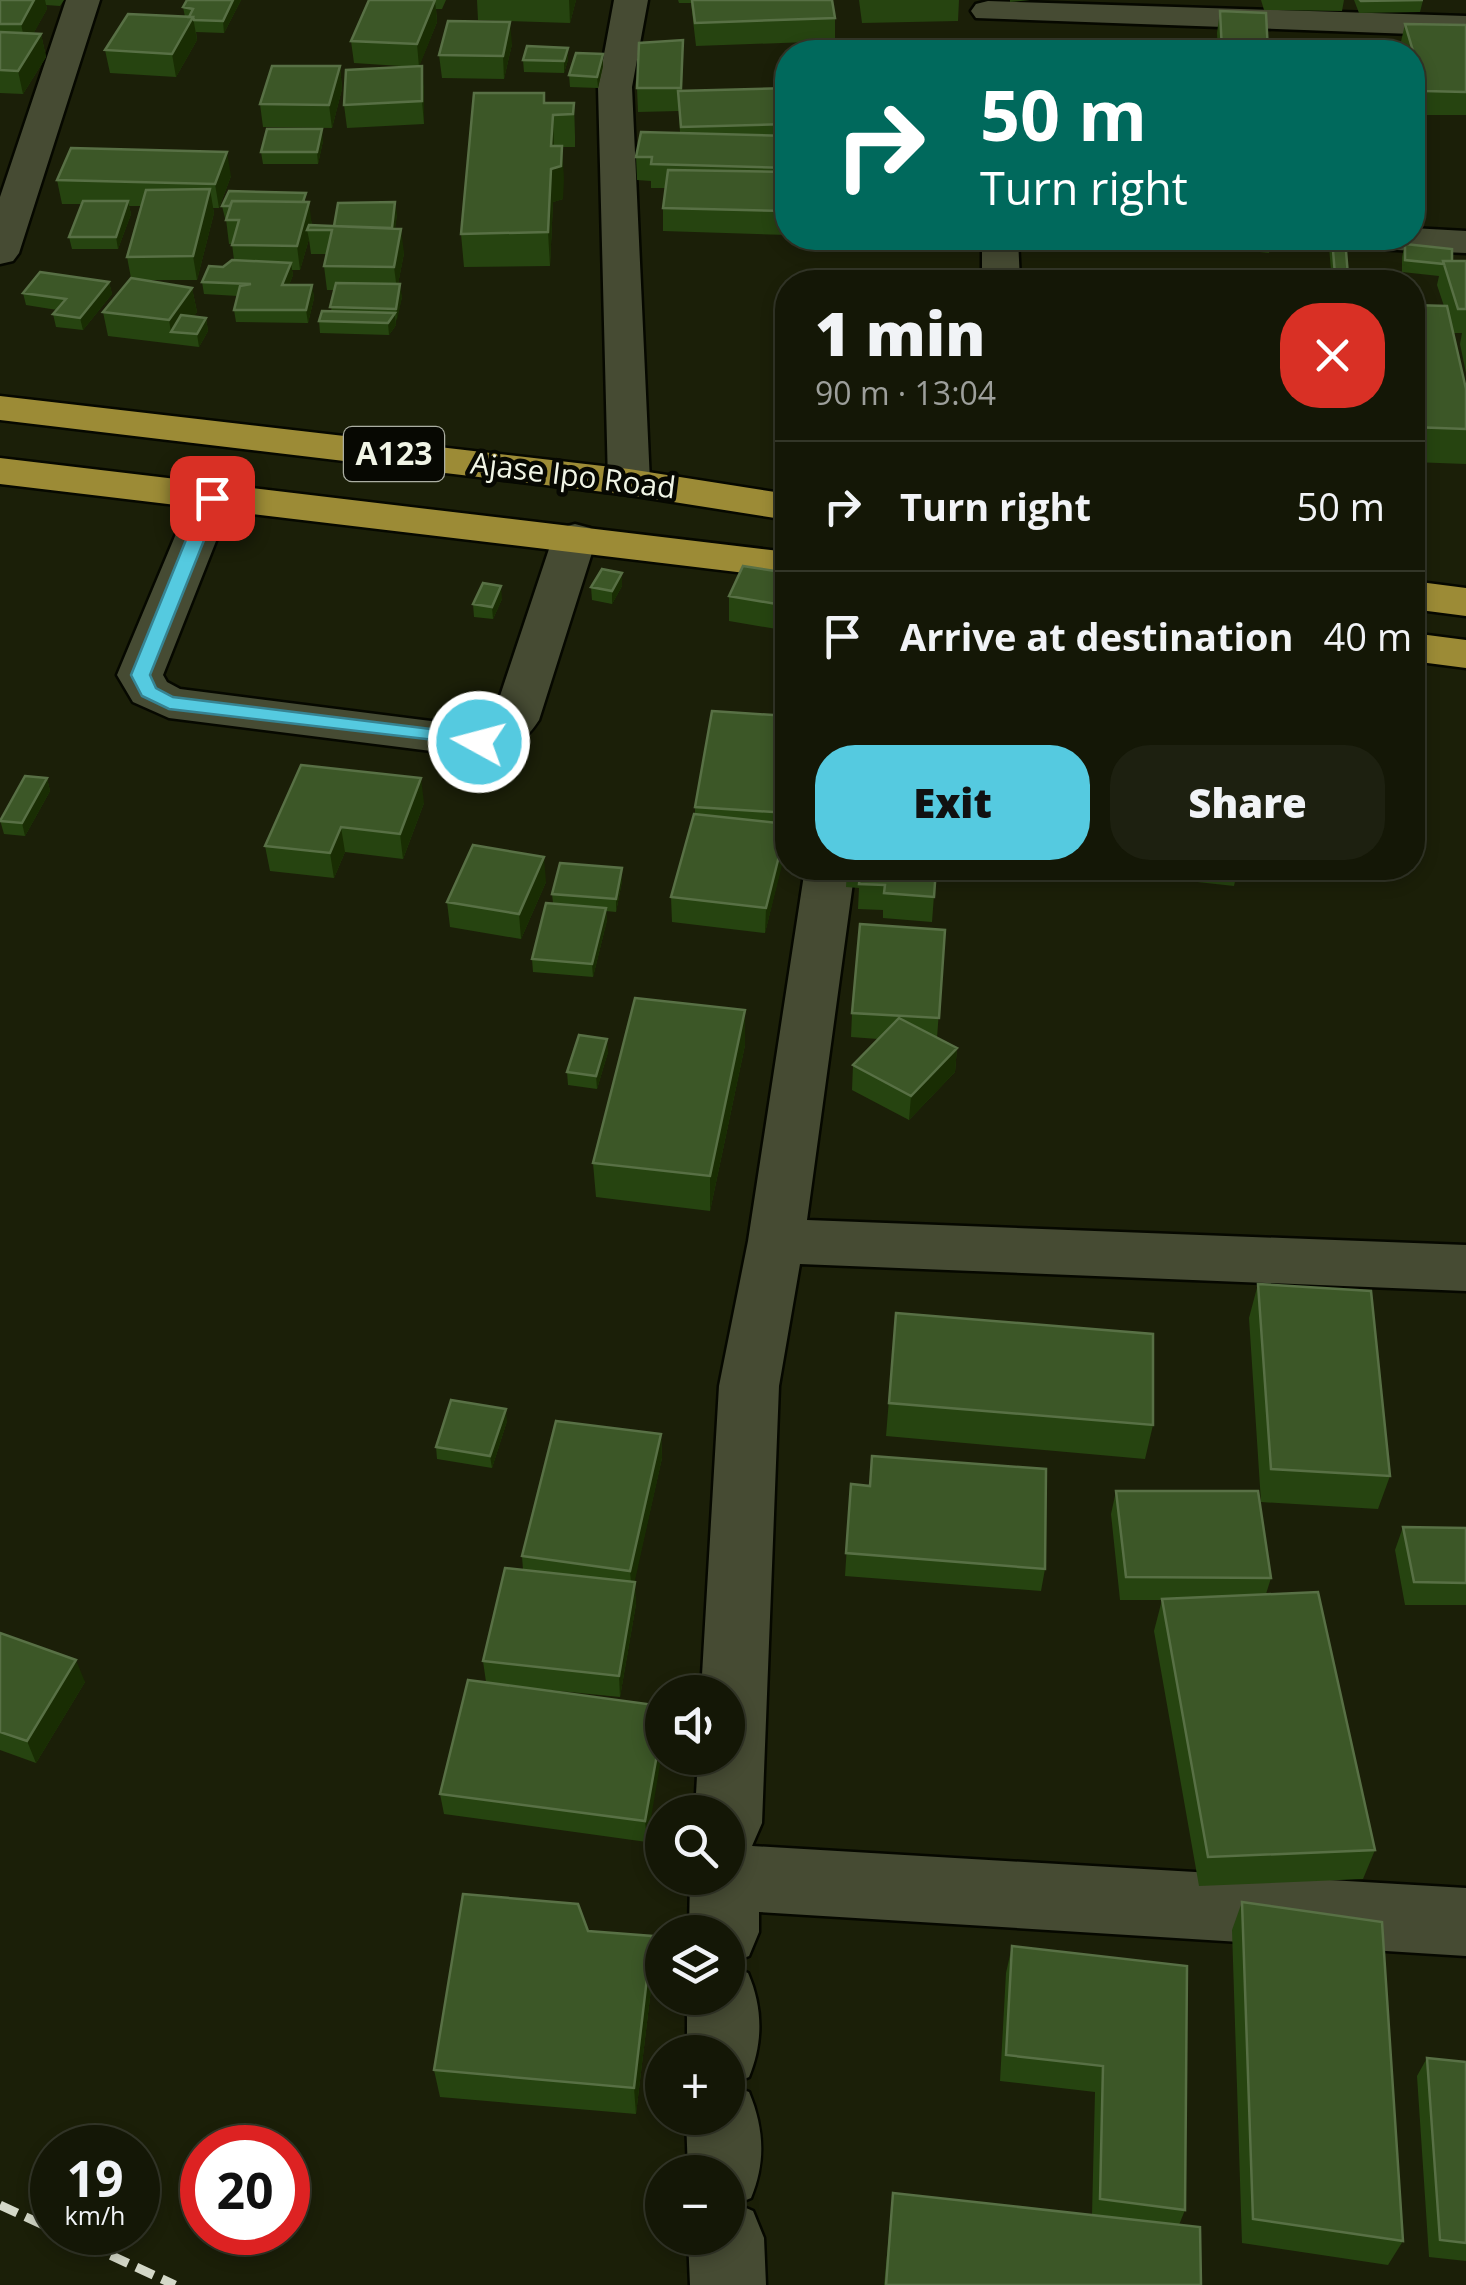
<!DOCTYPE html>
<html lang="en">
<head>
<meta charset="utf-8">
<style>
  body { margin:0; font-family:"Open Sans",sans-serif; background:#1d2010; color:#f1f3f6; height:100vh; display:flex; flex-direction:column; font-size:38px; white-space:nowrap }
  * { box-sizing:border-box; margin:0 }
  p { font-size:32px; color:#9d9f9b }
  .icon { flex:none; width:55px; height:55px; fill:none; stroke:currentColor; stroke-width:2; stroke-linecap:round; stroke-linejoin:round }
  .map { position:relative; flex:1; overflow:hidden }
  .drawer { position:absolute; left:775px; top:270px; width:650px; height:610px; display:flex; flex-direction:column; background:#141706; border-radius:40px; box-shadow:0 5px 15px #0003,0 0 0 2px #333628 }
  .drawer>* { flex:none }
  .guide { position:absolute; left:775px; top:40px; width:650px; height:210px; border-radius:40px; box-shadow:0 5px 15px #0003,0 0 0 2px #333628; background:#00695c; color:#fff; overflow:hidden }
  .fabs { position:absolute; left:645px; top:1675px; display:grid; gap:20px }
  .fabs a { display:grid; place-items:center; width:100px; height:100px; border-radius:50%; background:#141706; box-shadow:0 5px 15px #0003,0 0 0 2px #333628; font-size:50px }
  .speed { position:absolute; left:30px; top:2125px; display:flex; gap:20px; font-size:50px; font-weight:700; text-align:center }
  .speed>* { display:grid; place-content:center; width:130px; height:130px; border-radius:50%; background:#141706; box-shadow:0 5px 15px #0003,0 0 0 2px #333628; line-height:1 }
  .speed small { font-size:25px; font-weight:400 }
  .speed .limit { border:15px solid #d22; background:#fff; color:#111 }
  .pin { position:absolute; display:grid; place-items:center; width:85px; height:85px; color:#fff; margin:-42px; border-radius:20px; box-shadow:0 5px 15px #0006 }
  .me { position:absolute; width:110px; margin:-55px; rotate:277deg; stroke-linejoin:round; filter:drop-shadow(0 0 8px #0008) }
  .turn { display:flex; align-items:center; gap:35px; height:210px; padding:0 40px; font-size:45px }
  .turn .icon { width:130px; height:130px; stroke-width:2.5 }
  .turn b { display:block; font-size:70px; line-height:85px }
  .round { display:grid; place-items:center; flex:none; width:105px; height:105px; border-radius:40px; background:#1d2010 }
  .head { display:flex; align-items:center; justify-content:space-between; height:170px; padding:0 40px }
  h1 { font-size:60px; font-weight:800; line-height:75px }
  .button { display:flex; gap:20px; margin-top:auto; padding:20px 40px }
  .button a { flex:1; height:115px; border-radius:40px; background:#55cae0; color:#111; font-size:40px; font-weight:800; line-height:115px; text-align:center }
  .button a+a { background:#1d2010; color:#f1f3f6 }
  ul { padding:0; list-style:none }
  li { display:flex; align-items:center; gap:30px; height:130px; padding:0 40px; border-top:2px solid #333628 }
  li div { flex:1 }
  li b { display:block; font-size:38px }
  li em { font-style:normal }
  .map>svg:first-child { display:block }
</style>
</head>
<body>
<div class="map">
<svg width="1466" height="2285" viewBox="0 0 1466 2285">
  <rect width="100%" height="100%" fill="#1b1f08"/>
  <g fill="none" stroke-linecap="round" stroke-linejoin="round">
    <g stroke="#060800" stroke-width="5">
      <path id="minor" d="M66,0h34l-81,253 -6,8 -13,3v-67z
        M614,0h34l-16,87 18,395 -6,9 -15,4 -15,-4 -6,-9 -10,-395z
        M988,1l478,15v20l-490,-18 -5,-7 5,-7z
        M1412,228l54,3v22l-92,-4 -13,-3 -6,-8h57z
        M982,238h36l2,44h-38z
        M212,485l15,4 6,9 -70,177 4,7 13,7 298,38 16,-13 59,-177 7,-9 15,-4 15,4 7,9 -58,183c-16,25 -32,30 -60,37l-310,-39 -36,-16 -16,-27 74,-177 6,-9z
        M805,868h50l-48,352 659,25v46l-666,-27 -21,122 -17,437 -10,23 714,42v68l-707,-44v20l-10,24 -21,8v-32h-39l1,-54h38v-66h-33l3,-54h30v-66h-27l18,-306 29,-145z
        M728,1965l20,8c15,35 15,70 1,104l-18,8 18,7c15,36 17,70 2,106l-14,6 16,7 11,27 2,47h-76l-2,-47h40v-66h-40l-2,-54h42v-66h-41v-54h41z"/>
    </g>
    <g stroke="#060800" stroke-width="5">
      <path id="highway" d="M0,396l629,73 159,25v26l-159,-25 -629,-75z
        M0,458l788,94v26l-788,-94z
        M1412,581l54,7v28l-54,-7z
        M1412,633l54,7v28l-54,-7z"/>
    </g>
    <use href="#minor" fill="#464b33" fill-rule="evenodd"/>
    <use href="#highway" fill="#9c8b36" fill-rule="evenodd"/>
    <path stroke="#d4d8c8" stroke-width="9" stroke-dasharray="19 9" stroke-linecap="butt" d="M0,2205l52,24
      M60,2232l115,53"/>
  </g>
  <path fill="#264410" d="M0,0h64l-4,6 -14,-1 1,4 -14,25h8l5,23 -23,37 -23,-1z
    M241,0l-17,33 -28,-1 1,8 -21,37 -66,-4 -5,-23 80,-33 -2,-10z
    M369,0h77l-4,9h-6l1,13 -18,44 5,23v35l-77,4 -3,-23 72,-38 -62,-4 -3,-22z
    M477,0h99l-6,23 -92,-3z
    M678,0h154l3,18v23l-139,5 -5,-43h-12z
    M859,0h100l-1,21 -96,2z
    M1010,0h20l-20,2z
    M1261,0h83l-2,11 -78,-1z
    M1354,0h69l-3,12 -61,1z
    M1220,11l48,41h-50l-1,-19z
    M1405,24l61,1v90h-46l-8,-27v-36h-10l-2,-6z
    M683,40l-1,51 106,-3v147l-125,-4v-23l3,-20h-15v-7l-14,-1 -1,-23 44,-24 -1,-22 -41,1 -1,-24z
    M512,44l-8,35 -62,-1 -3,-23z
    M568,48v12l-4,13 -40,-1 -1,-12z
    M603,54v12l-5,22 -28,-1 -1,-12z
    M340,66l2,23 -10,39 -69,-1 -3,-23z
    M545,103h29l1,33v11h-13l1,52 -10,3 -3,64 -86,1 -3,-33z
    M323,141l-5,23h-55l-2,-12z
    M231,176l-12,32h-6l1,5 -17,67h-53l48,8 5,24 -4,5 13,1 2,13 -9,16 -91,-11 -5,-24 28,-34 -4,-21 15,-51h-13l2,8 -13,35h-46l-3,-12 12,-33h-19l-5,-24z
    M307,202l5,23 22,1 63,-12 -2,14 9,25 -6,31 4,13 -6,24v4l-7,10 -69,-2 -1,-12 12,-10 3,-21h-7l-3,-24 3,-12h-16l-2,-15 -9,31h-8l1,5 -4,10h23l2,13 -6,25 -72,-1 -2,-12 4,-14 -34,-2 -2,-12 32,-22 -2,-16h-3l-3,-25 -1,-1 -3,-12z
    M1233,238h38l-2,15 -38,-4z
    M1331,238l17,38 -1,6h-15l-3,-35z
    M1405,244l47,17h14v112l-6,-29 2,-11h-9l13,56v75l-54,-2v-157l32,1 -7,-21 2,-9 -37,-4v-15z
    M109,282l3,12 -29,36 -27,-3 -3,-13 4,-4 -31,-5 -3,-12z
    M788,573v58l-59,-10v-25z
    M622,586l-10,18 -20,-4 -1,-13z
    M502,599l-9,20 -19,-2 -1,-13z
    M788,716v122l-23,95 -93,-11 -1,-25 24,-83v-7z
    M47,778l3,13 -25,45 -21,-2 -4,-14z
    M424,803l-21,56 -58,-7 -11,26 -64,-7 -5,-25z
    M622,868v13l-6,31 -10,-1 1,9 -14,57 -60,-5 -1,-13 21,-56 -1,-9z
    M847,868h89l-4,54 -49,-4v-8l-25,-1 1,-21 -13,-1z
    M1068,868h170l-4,18z
    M546,882l-25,57 -71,-12 -3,-25z
    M945,930l-8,108 20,10 -2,24 -46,48 -57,-30 1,-25 25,-26 -27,-2 1,-24z
    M745,1045l-35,166 -114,-14 -3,-34z
    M608,1052l-11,37 -29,-4 -1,-13z
    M1258,1284l132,192 -12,33 -117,-7 -12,-184z
    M896,1313l257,112 -8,34 -259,-23z
    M507,1421l-15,47 -55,-9 -1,-12z
    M661,1434l1,24 -28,124 2,22 -16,93 -101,-10 143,19 -15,136 -203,-28 -4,-20 46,-112 -3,-21 40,-91 -1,-14z
    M851,1484l194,85 -4,22 -196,-15z
    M1116,1491l155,87 -5,16 109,256 -12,29 -164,7 -45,-255 8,-31h-42l-9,-86z
    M1403,1527l63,1v77h-61l-10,-55z
    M0,1633l85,49 -49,81 -36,-13z
    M1242,1902l161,339 -15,24 -146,-22 -10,-313z
    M588,1931l64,5 2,28 -18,150 -196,-17 -6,-27z
    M1012,1946l175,20 -2,244 -6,15 22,60h-317l9,-92 199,22 3,-123 -95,-11 6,-108z
    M1427,2058l39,4v199l-37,-4 -12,-181z"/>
  <path fill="#192d03" d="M34,0h11l2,9 -21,38 -5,-23z
    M233,0h8l-17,33 -1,-12z
    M435,0l2,22 -18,45 -2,-23z
    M569,0h7l-6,23z
    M193,17l4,23 -21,37 -4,-23z
    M510,22l2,22 -8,35 -1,-23z
    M41,34l5,23 -23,37 -5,-23z
    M568,48v12l-4,13v-12z
    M603,54v12l-5,22 -1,-11z
    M340,66l2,23 -10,39 -3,-23z
    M422,66l2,23v35l-2,-23z
    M553,115l1,33 8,-2 2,33 -1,20 -10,3 -3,64 -2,-34z
    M322,129l1,12 -5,23 -1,-12z
    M227,152l4,24 -12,32 -4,-24z
    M210,189l4,24 -17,67 -4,-24z
    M128,201l3,13 -13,35 -2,-12z
    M309,202l3,24 -5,4 2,9 -9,31 -3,-24z
    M395,202l2,12 -4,33 -2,-13z
    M401,229l3,24 -7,37 -3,-23z
    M291,263l2,12 -9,23 -2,-13z
    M109,282l3,12 -29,36 -3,-12z
    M400,284l2,13 -5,24 -1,-12z
    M312,285l2,13 -6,25 -2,-13z
    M192,288l5,24 -15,21 -11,-1 -2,-12z
    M395,313l1,12 -7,10 -1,-12z
    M206,318l2,13 -9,16 -2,-13z
    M622,573v13l-10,18v-13z
    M501,586l1,13 -9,20 -1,-12z
    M47,778l3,13 -25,45 -3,-13z
    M421,778l3,25 -21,56 -3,-25z
    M787,824l-1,25 -21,84 1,-25z
    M341,827l4,25 -11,26 -4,-25z
    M544,857l2,25 -25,57 -2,-25z
    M622,868v13l-6,31v-13z
    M606,908l1,12 -14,57 -1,-13z
    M745,1010v35l-35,166v-35z
    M607,1039l1,13 -11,37 -1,-13z
    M957,1048l-2,24 -46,48 2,-24z
    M506,1409l1,12 -15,47 -2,-12z
    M661,1434l1,24 -30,136 -2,-23z
    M635,1582l1,22 -16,93 -1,-21z
    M76,1660l9,22 -49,81 -9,-22z
    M662,1727v26l-15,89 -2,-21z
    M652,1936l2,28 -18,150 -2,-26z"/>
  <path fill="#3c5727" stroke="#587045" stroke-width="2.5" d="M0,0h34l-13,24h-21z
    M187,0h46l-10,21 -29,-1 -1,-3h-4l4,-8 -10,-2z
    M369,0h66l-18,44 -66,-3z
    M692,0h140l3,18 -140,5z
    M1360,0h63l-62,1z
    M1220,11l46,2 2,39 -46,-1z
    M128,14l65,3 -21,37 -67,-4z
    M448,21l62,1 -7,34 -64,-1z
    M1405,24l61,1v67l-41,-1z
    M0,32l41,2 -23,37 -18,-1z
    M683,40l-2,48h-44l2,-45z
    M527,46l41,2 -4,13 -41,-1z
    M576,53l27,1 -6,23 -28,-2z
    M272,66h68l-11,39 -69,-1z
    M422,66v35l-78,4 2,-35z
    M788,88v36l-107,3 -3,-36z
    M474,93h70v10h30l-1,11 -20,1 -2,31h11l-1,20 -10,3 -3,63 -87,2z
    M267,129h55l-5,23h-56z
    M641,132l147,4v32l-137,-4 1,-7h-16z
    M71,148l156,4 -12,32 -158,-4z
    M668,170l120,2v39l-125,-3z
    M210,189l-17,67 -66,1 19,-67z
    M229,191l77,2 -3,9 -71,-1 -2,5h-8z
    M83,201h45l-12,36h-47z
    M232,201l77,1 -12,44 -65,-1 7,-25h-13z
    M395,202l-3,26 -58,-2 4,-23z
    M309,225l92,4 -7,38 -70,-1 8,-36h-25z
    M1240,238h31v3z
    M1332,238h13l3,38 -13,-1z
    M1405,244l47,5v12h-9l1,3 -39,-4z
    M232,260l59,3 -9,22h30l-6,25h-72l6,-24 11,-2 -49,-2 7,-16 14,1z
    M1443,261h23v48h-8z
    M40,272l69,10 -29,36 -27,-4 13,-15 -43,-6z
    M1290,276l39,2 1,4h-39z
    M131,278l61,10 -23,32 -66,-8z
    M336,283l64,1 -4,25 -66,-2z
    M1412,305l35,1 19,83v40l-54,-2z
    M322,311l73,2 -7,10 -69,-2z
    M181,315l25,3 -9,16 -26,-2z
    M743,566l45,7v33l-59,-10z
    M602,569l20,4 -10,18 -21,-4z
    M483,583l18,3 -9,21 -19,-3z
    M712,711l76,5v97l-93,-6z
    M301,765l120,13 -21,56 -59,-7 -11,26 -65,-7z
    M25,776l22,2 -25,45 -22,-2z
    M694,814l93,10 -21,84 -95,-11z
    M473,845l71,12 -25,57 -72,-12z
    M560,863l62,5 -6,31 -64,-5z
    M861,868h75l-2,29 -50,-4 1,-8 -26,-1z
    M546,903l60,5 -14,56 -60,-5z
    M860,924l85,6 -6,88 -87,-5z
    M635,998l110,12 -35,166 -117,-13z
    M899,1018l58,30 -46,48 -58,-31z
    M579,1035l28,4 -11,37 -29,-4z
    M1258,1284l113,7 19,185 -119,-7z
    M896,1313l257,21v91l-264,-22z
    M451,1400l55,9 -16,47 -54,-9z
    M556,1421l105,13 -31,137 -108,-15z
    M872,1456l174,13 -1,100 -199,-16 5,-69 19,2z
    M1116,1491h142l13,87 -145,-1z
    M1403,1527l63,1v55l-52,-1z
    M505,1568l130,14 -16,94 -136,-15z
    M1318,1592l57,258 -167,7 -46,-258z
    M0,1633l76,27 -49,81 -27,-9z
    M468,1680l194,26v21l-17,94 -205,-27z
    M463,1894l115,10 10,27 64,5 -18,152 -200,-18z
    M1242,1902l140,20 21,319 -150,-22z
    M1012,1946l175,20 -2,244 -85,-11 3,-133 -97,-11z
    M1427,2058l39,4v181l-26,-3z
    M893,2193l307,34 1,58h-315z"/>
  <path fill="#55cae0" stroke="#378392" stroke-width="2.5" d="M212,493l9,5 -71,177 6,13 17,9 306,38 10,7 -3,4 -317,-37 -27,-13 -11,-21 72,-177z"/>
  <g text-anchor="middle" stroke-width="9" stroke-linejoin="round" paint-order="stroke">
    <g font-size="30" fill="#f1f5e6" stroke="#070802">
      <text transform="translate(573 476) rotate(7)" y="10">Ajase Ipo Road</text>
    </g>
    <rect fill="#070802" stroke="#abaea2" stroke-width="2.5" x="344" y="427" width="100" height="54" rx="8"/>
    <g font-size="32" font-weight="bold" fill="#f1f5e6">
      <text x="394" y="465">A123</text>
    </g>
  </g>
</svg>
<div class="fabs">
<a><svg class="icon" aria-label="sound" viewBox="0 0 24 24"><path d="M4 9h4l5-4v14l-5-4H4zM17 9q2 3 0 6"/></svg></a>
<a><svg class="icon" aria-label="search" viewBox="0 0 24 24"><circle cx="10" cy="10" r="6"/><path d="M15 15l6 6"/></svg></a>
<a><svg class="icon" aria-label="layers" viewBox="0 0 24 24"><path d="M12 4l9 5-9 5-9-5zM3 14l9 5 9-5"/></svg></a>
<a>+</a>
<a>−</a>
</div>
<div class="speed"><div>19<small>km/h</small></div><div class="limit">20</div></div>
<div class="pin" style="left:212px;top:498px;background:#d93025"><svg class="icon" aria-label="arrive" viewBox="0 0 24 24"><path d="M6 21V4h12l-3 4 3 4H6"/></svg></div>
<svg class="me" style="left:479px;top:742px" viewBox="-20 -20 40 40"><circle r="17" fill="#55cae0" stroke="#fff" stroke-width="3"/><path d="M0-11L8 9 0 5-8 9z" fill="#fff"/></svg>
<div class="guide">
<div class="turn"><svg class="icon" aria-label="right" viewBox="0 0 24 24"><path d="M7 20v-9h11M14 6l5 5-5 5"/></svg><div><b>50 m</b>Turn right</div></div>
</div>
<section class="drawer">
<div class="head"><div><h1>1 min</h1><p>90 m · 13:04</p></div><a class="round" style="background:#d93025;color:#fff"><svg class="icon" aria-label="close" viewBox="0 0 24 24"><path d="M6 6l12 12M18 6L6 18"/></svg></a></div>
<ul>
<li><svg class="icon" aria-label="right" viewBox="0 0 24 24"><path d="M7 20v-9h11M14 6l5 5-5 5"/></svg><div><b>Turn right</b></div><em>50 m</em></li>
<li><svg class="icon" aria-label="arrive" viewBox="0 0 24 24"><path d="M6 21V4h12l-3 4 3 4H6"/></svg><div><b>Arrive at destination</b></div><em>40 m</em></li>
</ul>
<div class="button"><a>Exit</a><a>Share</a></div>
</section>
</div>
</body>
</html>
